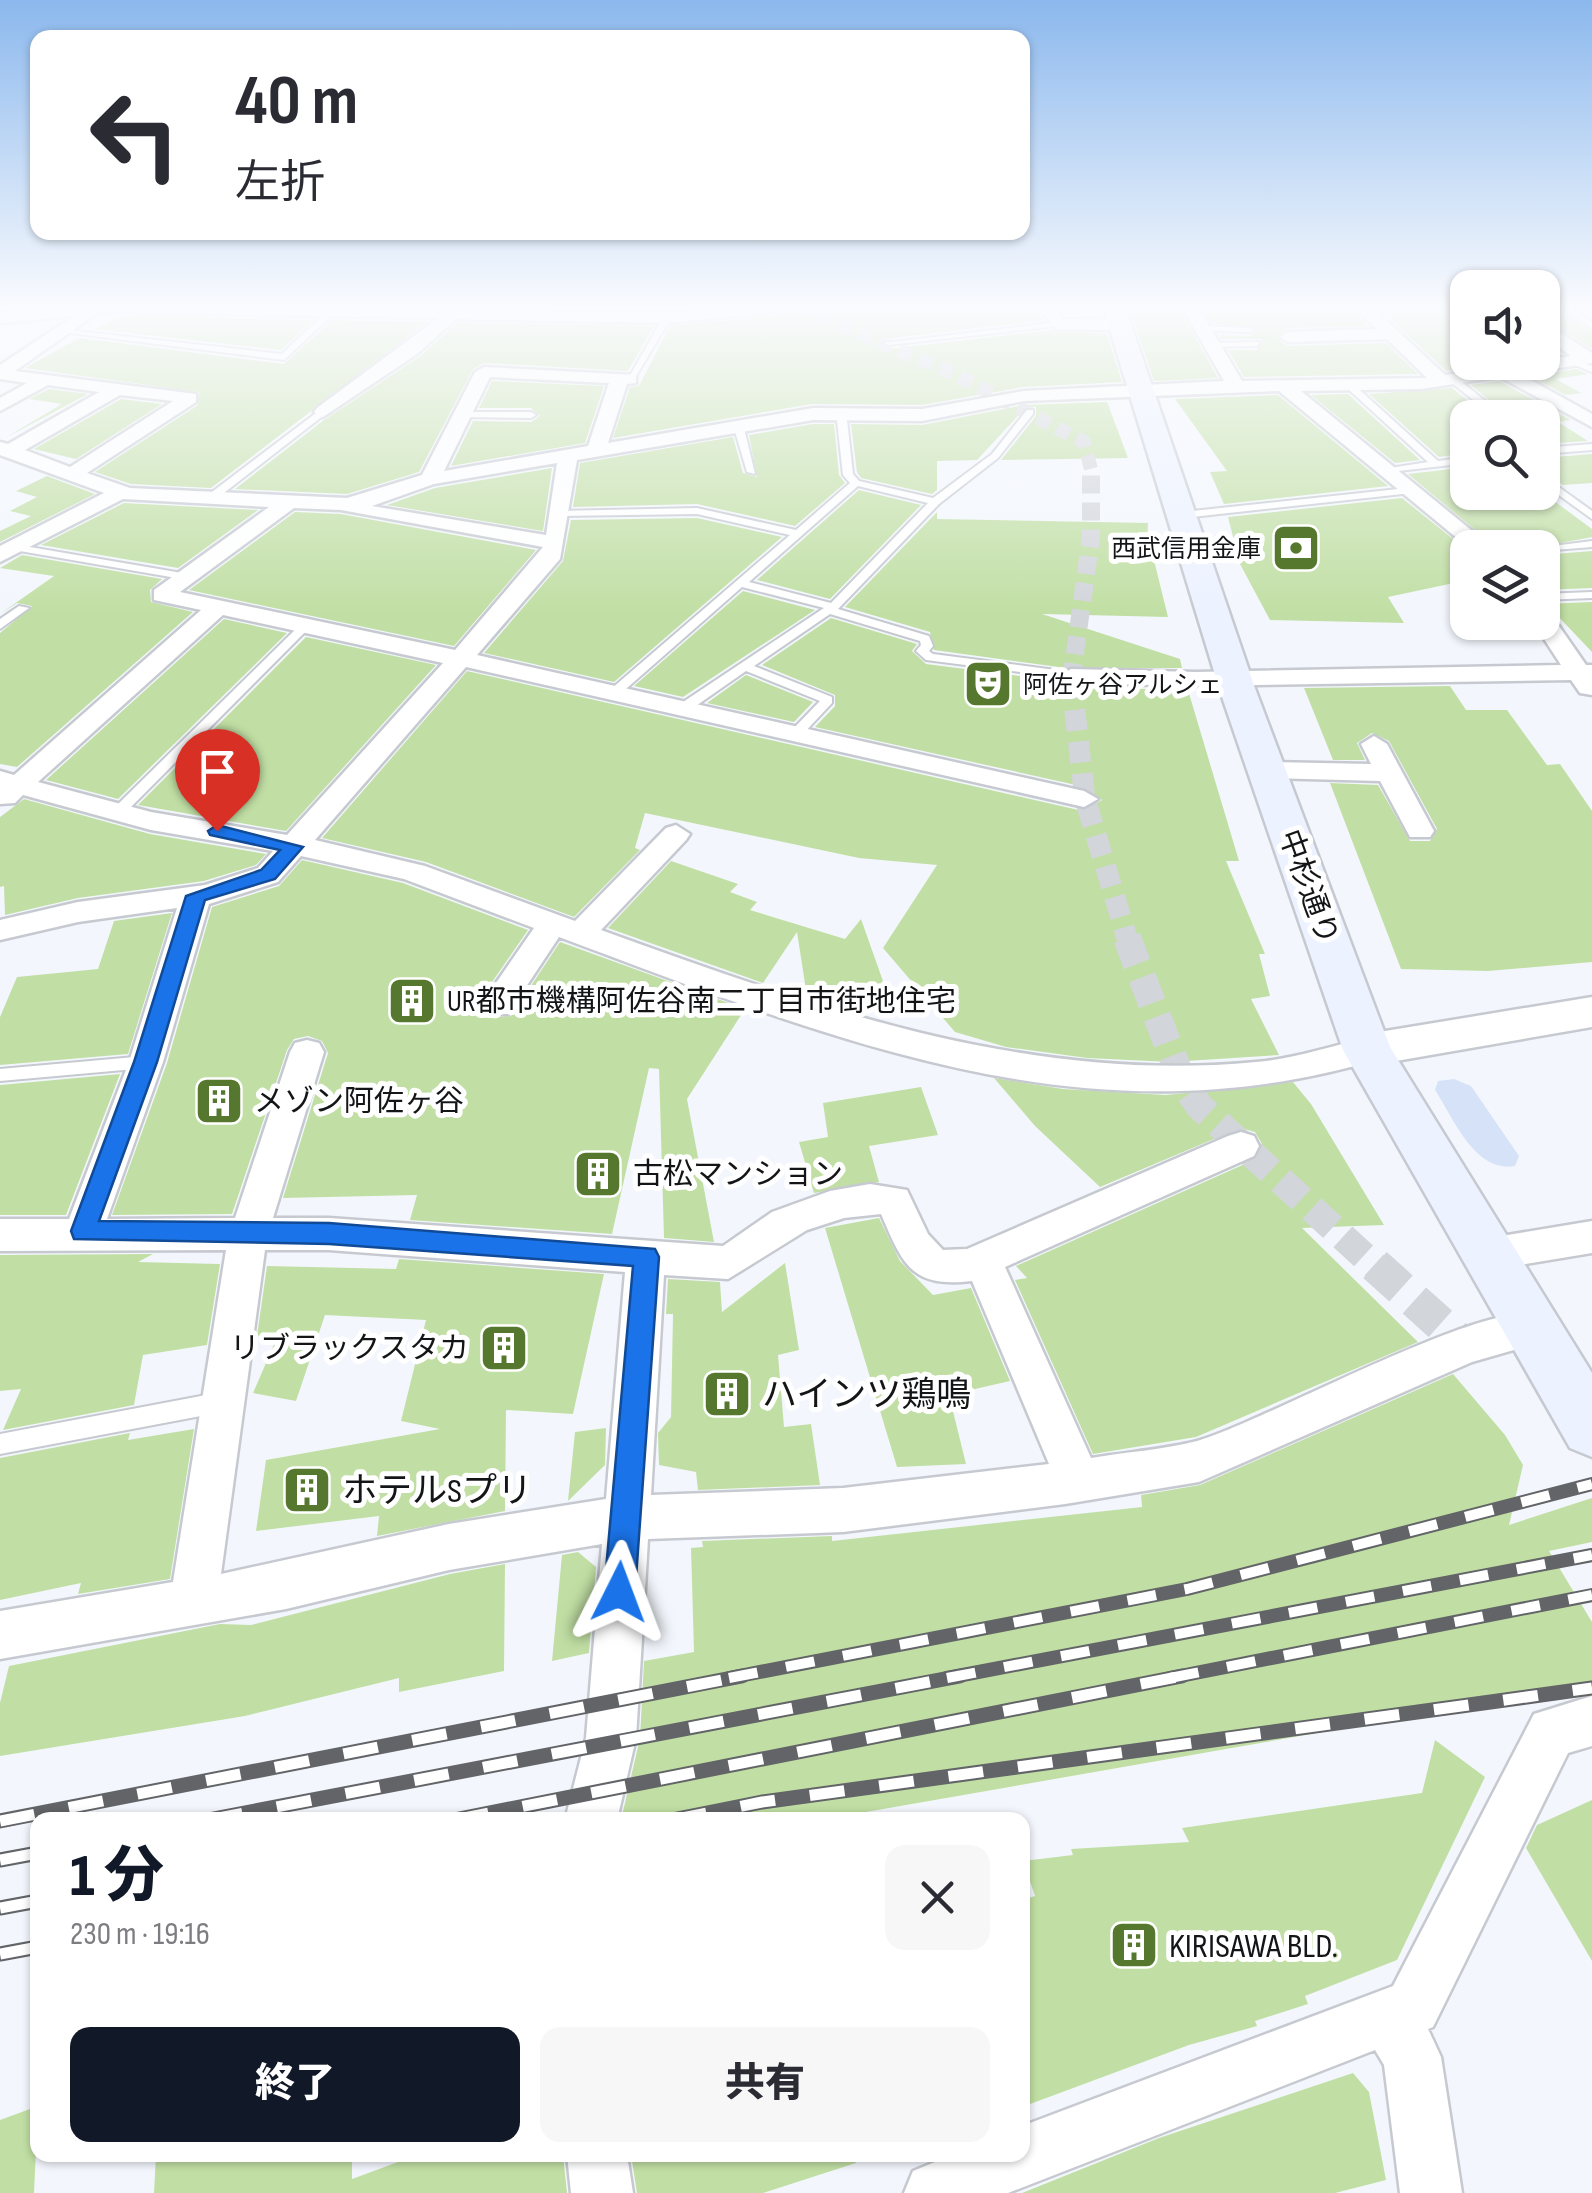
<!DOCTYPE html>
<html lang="ja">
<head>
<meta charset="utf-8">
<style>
  body { margin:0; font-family:"Sofia Sans Condensed","Noto Sans JP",sans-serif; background:#f7f7f7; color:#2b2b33; height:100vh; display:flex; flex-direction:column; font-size:38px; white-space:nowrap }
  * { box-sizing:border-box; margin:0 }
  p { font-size:32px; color:#7c7c81 }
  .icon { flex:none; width:55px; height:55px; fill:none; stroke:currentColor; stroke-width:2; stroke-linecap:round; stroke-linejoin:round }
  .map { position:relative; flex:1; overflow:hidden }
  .panel { position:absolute; left:30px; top:1812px; width:1000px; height:350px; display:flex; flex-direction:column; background:#fff; border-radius:20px; box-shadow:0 2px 8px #0004 }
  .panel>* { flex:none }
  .guide { position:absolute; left:30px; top:30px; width:1000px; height:210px; border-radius:20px; box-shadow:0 2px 8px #0004; background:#fff; color:#2b2b33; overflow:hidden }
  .buttons { position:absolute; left:1450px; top:270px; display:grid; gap:20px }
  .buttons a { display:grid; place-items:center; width:110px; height:110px; border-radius:20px; background:#fff; box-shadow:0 2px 8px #0004; font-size:50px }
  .pin { position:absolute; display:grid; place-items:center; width:85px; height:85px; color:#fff; margin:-102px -42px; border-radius:50% 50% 50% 0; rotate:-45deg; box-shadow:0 0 10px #0007 }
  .pin .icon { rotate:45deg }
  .me { position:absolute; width:110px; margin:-55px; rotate:3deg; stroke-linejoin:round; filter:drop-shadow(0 0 8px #0008) }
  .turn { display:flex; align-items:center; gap:35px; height:210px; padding:0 40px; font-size:45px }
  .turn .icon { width:130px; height:130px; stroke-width:2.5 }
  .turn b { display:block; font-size:70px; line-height:85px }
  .round { display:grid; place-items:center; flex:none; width:105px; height:105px; border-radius:20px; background:#f7f7f7 }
  .overview { display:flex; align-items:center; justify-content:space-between; height:170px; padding:0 40px }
  h1 { font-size:60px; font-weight:800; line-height:75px; color:#111827 }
  .primary-button { display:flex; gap:20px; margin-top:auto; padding:20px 40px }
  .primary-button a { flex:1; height:115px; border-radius:20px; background:#111827; color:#fff; font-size:40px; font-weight:800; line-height:115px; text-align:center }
  .primary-button a+a { background:#f7f7f7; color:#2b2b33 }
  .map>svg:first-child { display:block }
</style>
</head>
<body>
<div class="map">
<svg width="1592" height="2193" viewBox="0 0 1592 2193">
  <rect width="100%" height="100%" fill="#f3f7fd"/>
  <path fill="#d6e2f7" d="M1454,1079l17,7 48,70 -4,10c-40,7 -61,-47 -80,-76l3,-9z"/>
  <path fill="#c1dfa4" d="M785,307h249l10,13 -160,19 -4,5 8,5 165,-19 54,4 15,48 -99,5 -101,18 -110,-1 -199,34 17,-51 9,-1 31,-60 103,-10z
    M1129,307l50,1 39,70 -64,3z
    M1263,307l2,4 87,-1 16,16 -80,2 -12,10 12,8 98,-3 32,31 -174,3 -16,-27h29l5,-11h-41l-2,-4 31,1 8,-7 -46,-6 -9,-15z
    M1428,307h40v55h35l-57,9 -67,-63z
    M1542,307h14l36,25v17l-50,-31z
    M122,316l191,4 -32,30 -186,-21z
    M332,320l95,2 -216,166 -80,-4 -36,-12 103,-67 1,-13 -174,-24 54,-30 205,26z
    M457,323l197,3 -26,45 -144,-8 -11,6 -54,103 -72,22 -112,-5 89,-69 95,-63z
    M1576,369l12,5 -32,5 25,14 -16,2 -34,-19z
    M492,381l112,5 -19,57 -134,23 22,-45 58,1 9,-6 -9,-8h-52z
    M1499,381l72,39 -13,2 30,19 -46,3v-26h-32l-39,-33z
    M1452,388l37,30h-21v35l-29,4 -70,-63z
    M49,389l39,5 -83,44 57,-34 -33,-5z
    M1348,394l72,66 -25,3 -84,-68z
    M1278,395l110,91 -164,18 -14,-32 17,-1 -52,-72z
    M121,399l41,5 -86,55 -42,-10z
    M1107,402l21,56 -127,2 35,-44v-9l-9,-1 -50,54 -40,1v29l-5,4 -71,-16 -4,-6 -6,-48 71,1 102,-20z
    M813,424h21l5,51 6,8 -50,43 -98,-22 -124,3 7,-44 153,-26 10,36 14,4 -8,-42z
    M1592,454v29l-29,2 -21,-13v-14z
    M1468,467v25h74l50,37v8l-58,11h-37l-89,-74z
    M552,468l-9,63 -156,-26 48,-17z
    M47,476l48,18 -95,48v-11l31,-15 -21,-5 27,-14 -21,-6z
    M859,490l62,15 -91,94 -73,-19z
    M1402,498l66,53v29l-80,17 16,26 -134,-3 -30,-56 -12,-47z
    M124,503l134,7 -80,58 -137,-23z
    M295,512l46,2 195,36 -82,96 -265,-56z
    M937,512v7l211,4 -1,25h4l17,69 -126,-3 138,45 2,9h-116l-132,-18 -4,-18 -85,-25z
    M697,518l85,19 -168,145 -130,-29 79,-92 8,-41z
    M1592,551v37l-50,2v-35z
    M22,555l140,24 -12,11 1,12 42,10 -176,155 -17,-3v-131l32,-27 -15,-3 -17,11 54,-38 -54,-8z
    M743,591l72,19 -132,87 -49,-11z
    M1592,602v50l-39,-41 -11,-4v-3z
    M831,618l86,26 -5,7 14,13 134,17 11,6 117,3 51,171h-13l39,93h-6l11,42 -19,3 28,56 -108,7 -84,-4 -81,-11 -51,-15 -72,-84 54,-83 -78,-7 -214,-45 -10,35 5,2 -66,67 -148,-55 -104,-24 145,-167 616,140 19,-11 -17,-13 -270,-60 20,-21v-11l-73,-30z
    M224,619l63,14 -169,166 -72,-19z
    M306,637l130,28 -150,166 -148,-26z
    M746,675l67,27 -19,20 -87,-19z
    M1450,686l16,24h41l40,55 13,-1 32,47v151l-104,9 -87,-2 -71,-186 48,2 32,56h20l7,-12 -48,-88 -17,-8 -15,10 8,17h-32l-29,-72z
    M24,799l126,35 116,20 -10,11 -52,16 -126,17 -73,17 -1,-29 -4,1v-70z
    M302,860l101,23 125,47 -51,74 7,14 27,-2 49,-74 185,67 -58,90 27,143 -50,-4 -5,-169 -10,-1 -37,166 -202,-14 7,-25 -134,3 45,-145 -6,-12 -14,-5 -14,3 -7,11 -55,164 -120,1 55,-152 45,-156 67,-21z
    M671,861l67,23 -8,8 27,10 -7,8 95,29 16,-20 34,96 -89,-25 -9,-58 -34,51 -155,-55z
    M172,913l-44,141 -128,11v-48l17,-40 81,-8 16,-48z
    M120,1074l-54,141h-66v-130z
    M994,1078l69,11 103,6 127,-13 18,22 73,121 -82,3 116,114 -222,95 -103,17 -78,-174 12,-2 -11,-12 240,-107 6,-15 -7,-12 -15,-4 -140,59 -65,-61z
    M921,1087l17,48 -69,11 10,36 -65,11 -15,-51 29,-5 -5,-34z
    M879,1218l21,43 33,34 38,-7 39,93 -61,14 17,69 -69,3 -72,-239z
    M153,1254l-15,8 82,2 -13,81 -64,10 -9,50 -131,25 18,-41 -21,2v-136z
    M399,1259l205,15 -31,140 -67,-4 -1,101 -128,25 2,-20 -123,15 10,-71 174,-31 -39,-8 25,-101 -101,-5 -29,86 -43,-8 26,-60 -22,3 10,-70 129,3z
    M785,1263l14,87 -21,5 6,72 27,-3 9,61 -122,5 -2,-18 -37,-7 -1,-32 13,-16 2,-103h-7l2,-35 52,3 2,30z
    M1453,1374l52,61 18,30 -14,60 83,-27v44l-43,9 43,71v63l-772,135h-199l19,-82 4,-77 50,-9 -3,-104 12,-1 -1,-6 130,-5v5l310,-34 -1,-12 59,-10z
    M606,1428l-1,37 -37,36 7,-69z
    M194,1429l-24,150 -92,15 3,-11 -81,17v-142l130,-25 -2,7z
    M578,1552l18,15 -7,86 -37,8 10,-106z
    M505,1564l-1,107 -105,21v-14l-154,38 -245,40v-53l9,-37 211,-42 31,1 199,-51z
    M1435,1740l50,37 -88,183 -92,36 3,8 -53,17 2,5 -68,19 -167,62v-207l13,-4 -12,-35 50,-6 -2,-6 118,-7 -7,-14 240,-35z
    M1592,1800v161l-66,-113 11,-23z
    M1353,2073l16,19 17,88 -51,13h-313l137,-55z
    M38,2106l-4,87h-34v-73z
    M156,2155h196v24l65,-24h146l4,38h-413z
    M631,2155h223l2,8 -93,30h-126z"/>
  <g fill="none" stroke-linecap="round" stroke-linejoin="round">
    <path stroke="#d2d5da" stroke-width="14" stroke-dasharray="14 8" stroke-linecap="butt" d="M798,307l156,67 130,68 8,31"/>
    <path stroke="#d2d5da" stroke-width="18" stroke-dasharray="18 9" stroke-linecap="butt" d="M1071,681l20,-143v-67"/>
    <path stroke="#d2d5da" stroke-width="21" stroke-dasharray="21 11" stroke-linecap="butt" d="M1071,678l14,121 43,142"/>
    <path stroke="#d2d5da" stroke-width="28" stroke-dasharray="28 14" stroke-linecap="butt" d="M1127,938l55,143 17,25 178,162"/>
    <path stroke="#d2d5da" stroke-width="35" stroke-dasharray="35 18" stroke-linecap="butt" d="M1375,1265l90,81"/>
    <g stroke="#c6cad0" stroke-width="4">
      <path id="service" d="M1560,307h9l23,15v6z
        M326,312l7,2 -49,46 -222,-28 4,-2 216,24z
        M664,316l7,2 -38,63h-6z
        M1060,322l-3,4 -169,19 -4,-2z
        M1199,326l51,2 4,2 -4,2 -54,-2z
        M1260,342l-3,4 -48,1 -4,-2 4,-2z
        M1570,359l22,7v6l-22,-9z
        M1455,378l3,1 48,39h-10l-44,-35z
        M1346,383h6l86,78 30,-4v6l-78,9v-4l38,-6 -82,-75z
        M841,408l5,3 7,63 6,7 74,17 59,-44 35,-44h6v4l-35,44 -59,46 -101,105 91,27 4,10 -4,5 4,3 138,18 4,1v6l-149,-19 -10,-9 5,-6 -1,-4 -90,-27 -76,52 78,31v6l-30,32 -5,1 -7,-4 30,-31 -74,-30 -56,39h-10v-6l144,-96 -82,-21 -123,108h-8v-6l179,-154 -93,-21 -137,2 -4,-1v-4l141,-3 99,22 54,-47 -7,-8 -7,-64zM858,486l70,17 -97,100 -82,-21z
        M320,410l8,2 -112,87h-8v-4z
        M463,412h68l5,3 -5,3 -71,-1 -2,-2z
        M739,425l5,3 11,46 -8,-2 -13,-44z
        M1592,444v6l-50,4v-6z
        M1542,475l50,36v8l-50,-36z
        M1417,487l5,3 -1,2 -238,26 -5,-3 5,-3z
        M1592,541v6l-50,4v-3h-5z
        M18,545l170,29 6,3 -6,3 -174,-30 -1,-2z
        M1592,592v6l-50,2v-6z
        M19,606l10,2 -29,21v-10z
        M302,623l10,2 -190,191h-10v-6z
        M146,1056l9,6 -9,6 -146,13v-12z
        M222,1392l8,3 3,7 -3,7 -8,3 -222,42v-20z"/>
    </g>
    <g stroke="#c6cad0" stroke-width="5">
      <path id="minor" d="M64,307l603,6 114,-6 -8,5 -106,11 -211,-4 -39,35 -94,63 -9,-5 3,-4 121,-90 -339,-6 -84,59 181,23v8l-109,71 43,15 217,10 75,-23 53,-103 9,-5 152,8v8l-9,1 -19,59 205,-35 109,1 102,-18 200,-10 -42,-74h16l44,74 185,-3 -40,-39 -99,3 -8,-5 8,-5 89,-3 -22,-22h17l73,68 126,-19 -29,-22v-13l50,32v10l-72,11 72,40v13l-92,-50 -79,12 -120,2 192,157h-24l-190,-157 -255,10 -102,20 -109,-1 -236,40 -17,99 -83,96 607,136 14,8 -14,8 -618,-140 -151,173 110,26 150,55 91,-93 10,-3 14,9 -4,6 -85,90c213,77 425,154 655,132 37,-3 75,-16 111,-24l12,3 5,9 -5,9c-292,88 -548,-21 -820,-122l-51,77h-24l-4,-8 54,-78 -130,-49 -103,-23 -23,26 -69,22 -46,158 -56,157 128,-1 55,-166 5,-9 12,-3 12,3 5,9 -51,166h56l394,28 49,-34 58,-21 40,-7 37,6 21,44 15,16 24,-1 261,-113 13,-4 13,4 5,10 -5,10 -249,111 86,191c34,-6 72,-8 106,-17 70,-20 293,-146 348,-126l6,13 -6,13 -73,21 -273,120 -134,22 -222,28 -195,7 -12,199 -19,82h-52l21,-82 16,-194 -153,26 -163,39 -286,50v-48l173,-29 53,-332 -226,1v-32h69l60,-157 48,-154 -99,14 -78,18v-20l78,-18 127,-17 53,-17 15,-17 -122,-21 -128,-35 -8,8 -15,1v-33l14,4 187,-165 -47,-10v-10l115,-83 -146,-8 -123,63v-16l104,-53 -104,-38v-13l8,2 91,-52 -51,-7 -48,26v-13l27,-15 -27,-4v-14l74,-49 -74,7v-10zM490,377l119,6 -21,63 -144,25zM120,395l53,6 -103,66 -45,-17zM557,463l-11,72 -174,-29 62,-22zM294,508l47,2 202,37 -88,103 -275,-58zM223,615l220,48 -156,172 -136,-23 -113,-30zM881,1214c22,51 30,74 91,67l77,183 -206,24 -192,7 13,-220 64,4 79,-49 37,-12zM265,1250h64l296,22 -19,227 -157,25 -228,50z
        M1038,307h16l8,12 59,1 8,5 -8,5 -64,-1z
        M1542,611l8,2 36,52h6v30l-12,-2 -9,-13 -375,6 -125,-3 -12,-7 12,-7 125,3 365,-7 -28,-43h9z
        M1374,736l13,8 47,87 -4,6h-20l-30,-56 -113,-3 -14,-8 14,-8 104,2 -10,-20z
        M1592,1221v32l-103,17 -14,-4 -5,-12 5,-12 14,-4z
        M1592,1696v50l-24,7 -135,274 -5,2 13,28 21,136h-62l-16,-128 -9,-15 -367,143h-104l9,-22 39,-16h70v-29l371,-140 141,-272z
        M567,2155h60l6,38h-62z"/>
    </g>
    <g stroke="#c6cad0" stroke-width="5">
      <path id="tertiary" d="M1592,997v30l-225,39 -15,-5 -7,-11 7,-11 15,-5z"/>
    </g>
    <g stroke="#c6cad0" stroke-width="5">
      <path id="secondary" d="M1103,307h22l131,384 134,356 202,326v84l-22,-9 -227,-398 -123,-359z"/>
    </g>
    <use href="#service" fill="#fff" fill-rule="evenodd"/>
    <use href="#minor" fill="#fff" fill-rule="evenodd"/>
    <use href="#tertiary" fill="#fff" fill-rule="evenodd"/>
    <use href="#secondary" fill="#ecf2ff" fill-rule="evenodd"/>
    <g stroke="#626467" stroke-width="14">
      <path id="rail-far1" d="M729,1678l458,-89 405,-105
        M947,1678l645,-123
        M1170,1678l422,-83"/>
    </g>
    <g stroke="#626467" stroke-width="15">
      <path id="rail" d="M208,1820l752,-144
        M454,1820l728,-144
        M672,1820l90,-18 830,-114
        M0,1821l742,-145
        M0,1860l38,-7
        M0,1908l38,-7
        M0,1954l38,-7"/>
    </g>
    <use href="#rail-far1" stroke="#fff" stroke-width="10" stroke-dasharray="29" stroke-linecap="butt"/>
    <use href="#rail" stroke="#fff" stroke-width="11" stroke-dasharray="35" stroke-linecap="butt"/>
  </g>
  <linearGradient id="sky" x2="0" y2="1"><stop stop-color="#8bb8ed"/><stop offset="0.5" stop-color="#fafbfe"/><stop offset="1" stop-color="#fafbfe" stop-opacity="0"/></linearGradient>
  <rect width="1592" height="614" fill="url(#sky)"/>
  <path fill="#1a73e8" stroke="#114b97" stroke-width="2.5" d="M217,825l86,22 -28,32 -70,21 -48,162 -58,159 230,2 326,26 4,8 -24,335 -5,10 -11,5 -11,-5 -4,-10 29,-326 -304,-22 -255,-5 -3,-8 63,-169 52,-166 75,-26 19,-20 -70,-15 -2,-4z"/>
  <defs>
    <g id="bank-square" transform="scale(2.5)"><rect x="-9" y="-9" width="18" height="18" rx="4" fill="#56772e" stroke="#fff"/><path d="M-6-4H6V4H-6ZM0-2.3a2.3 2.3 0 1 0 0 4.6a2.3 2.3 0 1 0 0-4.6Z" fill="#fff"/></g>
    <g id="theatre-square" transform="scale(2.5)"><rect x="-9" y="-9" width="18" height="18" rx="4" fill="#56772e" stroke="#fff"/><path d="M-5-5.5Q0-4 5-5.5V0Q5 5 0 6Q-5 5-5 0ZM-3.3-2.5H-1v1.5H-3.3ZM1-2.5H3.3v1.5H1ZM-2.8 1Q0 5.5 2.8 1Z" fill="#fff"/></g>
    <g id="building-square" transform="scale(2.5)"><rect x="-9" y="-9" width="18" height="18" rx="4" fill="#56772e" stroke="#fff"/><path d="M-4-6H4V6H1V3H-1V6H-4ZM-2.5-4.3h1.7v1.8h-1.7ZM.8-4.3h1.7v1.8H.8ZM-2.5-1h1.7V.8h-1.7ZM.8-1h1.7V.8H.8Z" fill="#fff"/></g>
  </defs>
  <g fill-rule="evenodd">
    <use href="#bank-square" x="1296" y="548"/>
    <use href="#theatre-square" x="988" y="684"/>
    <use href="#building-square" x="412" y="1001"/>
    <use href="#building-square" x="219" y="1101"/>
    <use href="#building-square" x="598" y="1174"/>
    <use href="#building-square" x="504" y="1348"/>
    <use href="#building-square" x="727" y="1394"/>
    <use href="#building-square" x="307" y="1490"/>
    <use href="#building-square" x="1134" y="1945"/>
  </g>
  <g text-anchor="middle" stroke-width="10" stroke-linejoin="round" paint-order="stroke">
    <g font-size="25" fill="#141517" stroke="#fff" text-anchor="end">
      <text x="1261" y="557">西武信用金庫</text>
      <text x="1023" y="693" text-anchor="start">阿佐ヶ谷アルシェ</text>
    </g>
    <g font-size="30" fill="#141517" stroke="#fff">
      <text transform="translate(1309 887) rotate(70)" y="10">中杉通り</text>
    </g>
    <g font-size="30" fill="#141517" stroke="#fff" text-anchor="start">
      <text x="447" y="1011">UR都市機構阿佐谷南二丁目市街地住宅</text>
      <text x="254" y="1111">メゾン阿佐ヶ谷</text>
      <text x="633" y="1184">古松マンション</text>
      <text x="469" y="1358" text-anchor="end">リブラックスタカ</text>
    </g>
    <g font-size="35" fill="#141517" stroke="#fff" text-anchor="start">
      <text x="762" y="1406">ハインツ鶏鳴</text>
      <text x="342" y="1502">ホテルSプリ</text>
      <text x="1169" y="1957">KIRISAWA BLD.</text>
    </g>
  </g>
</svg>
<div class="buttons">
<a><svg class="icon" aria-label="sound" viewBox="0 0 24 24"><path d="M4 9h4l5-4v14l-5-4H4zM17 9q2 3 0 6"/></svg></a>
<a><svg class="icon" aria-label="search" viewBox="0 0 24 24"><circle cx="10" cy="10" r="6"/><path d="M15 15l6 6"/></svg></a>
<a><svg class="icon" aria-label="layers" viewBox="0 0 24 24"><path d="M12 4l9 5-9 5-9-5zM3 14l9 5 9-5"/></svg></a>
</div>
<div class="pin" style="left:217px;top:831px;background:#d93025"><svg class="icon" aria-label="arrive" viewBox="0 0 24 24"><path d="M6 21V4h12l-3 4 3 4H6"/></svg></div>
<svg class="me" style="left:619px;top:1592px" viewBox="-20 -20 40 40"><path d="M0-17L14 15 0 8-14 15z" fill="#1a73e8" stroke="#fff" stroke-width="4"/></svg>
<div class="guide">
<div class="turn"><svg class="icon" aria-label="left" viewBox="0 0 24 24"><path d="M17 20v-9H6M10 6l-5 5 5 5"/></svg><div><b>40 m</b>左折</div></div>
</div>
<section class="panel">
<div class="overview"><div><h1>1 分</h1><p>230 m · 19:16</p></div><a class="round"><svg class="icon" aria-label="close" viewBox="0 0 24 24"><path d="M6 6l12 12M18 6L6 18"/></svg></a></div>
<div class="primary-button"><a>終了</a><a>共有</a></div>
</section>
</div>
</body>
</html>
